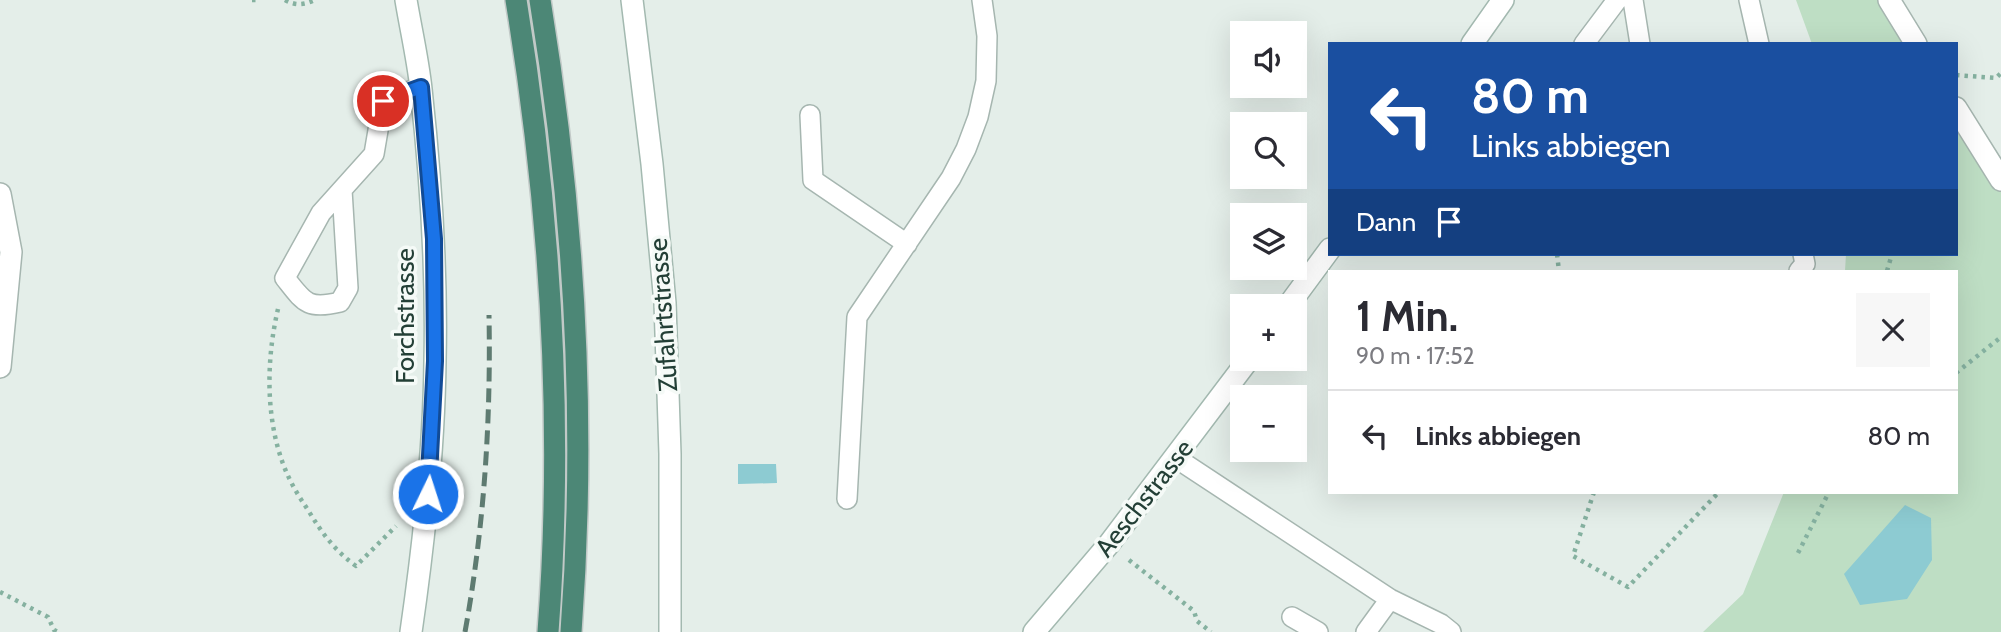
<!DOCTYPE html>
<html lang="de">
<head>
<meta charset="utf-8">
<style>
  body { margin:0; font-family:Cabin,sans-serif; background:#f7f7f7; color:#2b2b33; height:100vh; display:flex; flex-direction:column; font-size:26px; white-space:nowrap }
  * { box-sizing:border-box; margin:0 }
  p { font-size:23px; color:#7c7c81 }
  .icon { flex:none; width:38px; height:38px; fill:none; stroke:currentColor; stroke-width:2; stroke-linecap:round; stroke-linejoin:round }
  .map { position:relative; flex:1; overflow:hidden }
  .details { position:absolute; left:1328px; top:270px; width:630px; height:224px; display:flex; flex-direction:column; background:#fff; border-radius:0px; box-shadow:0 7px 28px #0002 }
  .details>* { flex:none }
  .guide { position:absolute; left:1328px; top:42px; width:630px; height:214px; border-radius:0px; box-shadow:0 7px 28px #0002; background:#1a4fa0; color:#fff; overflow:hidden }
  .controls { position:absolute; left:1230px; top:21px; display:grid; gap:14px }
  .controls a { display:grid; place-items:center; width:77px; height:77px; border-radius:0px; background:#fff; box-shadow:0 7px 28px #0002; font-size:35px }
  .pin { position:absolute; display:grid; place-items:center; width:60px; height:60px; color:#fff; margin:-30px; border:4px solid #fff; border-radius:50%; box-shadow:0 2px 7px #0007 }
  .me { position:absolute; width:77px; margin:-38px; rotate:4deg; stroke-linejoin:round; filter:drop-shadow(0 0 5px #0008) }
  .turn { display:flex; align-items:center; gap:24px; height:147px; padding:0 28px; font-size:32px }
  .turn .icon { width:91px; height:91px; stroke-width:2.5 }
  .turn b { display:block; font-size:49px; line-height:60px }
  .then { display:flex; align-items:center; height:66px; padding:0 28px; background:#0003; gap:14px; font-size:26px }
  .round { display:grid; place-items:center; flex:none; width:74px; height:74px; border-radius:0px; background:#f7f7f7 }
  .overview { display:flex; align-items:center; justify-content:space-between; height:119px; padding:0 28px }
  h1 { font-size:42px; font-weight:700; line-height:52px }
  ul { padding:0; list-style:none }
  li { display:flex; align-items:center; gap:21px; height:91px; padding:0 28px; border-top:2px solid #e1e1e2 }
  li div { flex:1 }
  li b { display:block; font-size:26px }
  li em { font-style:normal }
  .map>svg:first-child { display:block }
</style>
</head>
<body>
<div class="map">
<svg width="2001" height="632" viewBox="0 0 2001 632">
  <rect width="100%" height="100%" fill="#e4eee9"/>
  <path fill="#bedec4" d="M1796,0h86l27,44h-97z
    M1957,119l44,71v442h-298l40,-38 41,-102h172v-221h-111l1,-17h110z"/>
  <path fill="#8dcbd2" d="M738,464h38l1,19 -39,1z
    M1905,505l26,13 1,42 -25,39 -47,6 -16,-31z"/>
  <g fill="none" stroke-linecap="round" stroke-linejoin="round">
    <g stroke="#a6b6b0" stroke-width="22">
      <path id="service" d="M1633,0l7,44
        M1749,0l10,44
        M1584,44l33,-44
        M810,115l3,65 94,64
        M342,190l6,98 -8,14c-33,8 -36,0 -55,-24l36,-65 53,-59 9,-53 38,-14
        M1799,271l6,-7 -2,-10
        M1176,458l214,141 51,25 10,8
        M847,499l10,-182 94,-139 15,-29 12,-32 8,-36 1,-45 -5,-36
        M1292,617l26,15
        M1366,632l24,-33"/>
    </g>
    <g stroke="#a6b6b0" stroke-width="24">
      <path id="minor" d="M1889,0l27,44
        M1956,108l45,72
        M0,194l11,58 -11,115"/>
    </g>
    <g stroke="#a3b9b0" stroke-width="24">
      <path id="secondary" d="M406,0c5,30 12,60 15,89 10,90 16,182 14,272 -1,91 -11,181 -24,271
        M632,0l20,164 13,139 5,151v178
        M1472,44l31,-44
        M1288,306l42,-57
        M1034,632l75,-88 140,-185"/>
    </g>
    <g stroke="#c1c9c7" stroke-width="24">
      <path id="trunk" d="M516,0c34,208 48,422 32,632
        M540,0c34,208 47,421 31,632"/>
    </g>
    <path stroke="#85b1a0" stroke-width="4.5" stroke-dasharray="3.5 5" stroke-linecap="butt" d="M252,0h6
      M285,0c11,6 19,5 30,0
      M1956,75l40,3 5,-5
      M1557,254l2,17
      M1887,271l5,-17
      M278,309c-13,55 -13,122 13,173 5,10 11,19 17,28 14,23 26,40 48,56l40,-40
      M1956,373l45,-36
      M1594,492l-21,64 55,31 91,-95
      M1798,553l31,-61
      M1129,560l65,51 3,10 14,11
      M0,592l48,25 6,13 4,2"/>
    <use href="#service" stroke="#fff" stroke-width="19"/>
    <use href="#minor" stroke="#fff" stroke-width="21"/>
    <use href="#secondary" stroke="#fff" stroke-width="21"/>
    <use href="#trunk" stroke="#4c8776" stroke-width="21"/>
    <path stroke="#5e7b71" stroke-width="5" stroke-dasharray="14 7" stroke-linecap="butt" d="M465,632c19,-105 26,-210 24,-317"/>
  </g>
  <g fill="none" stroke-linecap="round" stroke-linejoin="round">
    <g stroke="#114b97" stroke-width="18">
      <path id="route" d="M383,101l38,-14 13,152 1,122 -7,133"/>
    </g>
    <use href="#route" stroke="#1a73e8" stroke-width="12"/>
  </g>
  <g text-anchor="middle" stroke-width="7" stroke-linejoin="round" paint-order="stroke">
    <g font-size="26" fill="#233f36" stroke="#f5faf7">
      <text transform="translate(663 315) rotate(-94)" y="9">Zufahrtstrasse</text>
      <text transform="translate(405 316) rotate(-90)" y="9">Forchstrasse</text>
      <text transform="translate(1144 498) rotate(-52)" y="9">Aeschstrasse</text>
    </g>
  </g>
</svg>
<div class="controls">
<a><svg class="icon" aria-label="sound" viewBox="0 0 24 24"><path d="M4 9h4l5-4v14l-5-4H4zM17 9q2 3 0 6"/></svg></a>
<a><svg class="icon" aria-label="search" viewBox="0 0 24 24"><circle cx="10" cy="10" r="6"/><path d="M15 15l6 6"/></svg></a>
<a><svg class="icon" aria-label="layers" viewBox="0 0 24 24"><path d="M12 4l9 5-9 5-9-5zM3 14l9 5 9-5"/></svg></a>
<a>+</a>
<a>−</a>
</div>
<div class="pin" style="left:383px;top:101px;background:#d93025"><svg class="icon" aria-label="arrive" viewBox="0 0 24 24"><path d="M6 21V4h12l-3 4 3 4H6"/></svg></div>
<svg class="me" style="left:428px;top:494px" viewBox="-20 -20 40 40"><circle r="17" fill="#1a73e8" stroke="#fff" stroke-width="3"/><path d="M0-11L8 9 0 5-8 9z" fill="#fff"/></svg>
<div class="guide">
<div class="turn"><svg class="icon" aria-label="left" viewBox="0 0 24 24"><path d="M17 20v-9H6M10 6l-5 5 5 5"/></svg><div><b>80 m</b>Links abbiegen</div></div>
<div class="then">Dann<svg class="icon" aria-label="arrive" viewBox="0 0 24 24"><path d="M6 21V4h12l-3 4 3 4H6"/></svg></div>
</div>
<section class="details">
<div class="overview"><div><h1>1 Min.</h1><p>90 m · 17:52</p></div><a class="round"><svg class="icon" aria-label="close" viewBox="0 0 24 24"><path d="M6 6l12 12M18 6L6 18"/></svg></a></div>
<ul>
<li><svg class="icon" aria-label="left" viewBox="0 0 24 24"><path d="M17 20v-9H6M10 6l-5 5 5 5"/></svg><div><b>Links abbiegen</b></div><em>80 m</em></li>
</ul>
</section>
</div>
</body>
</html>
